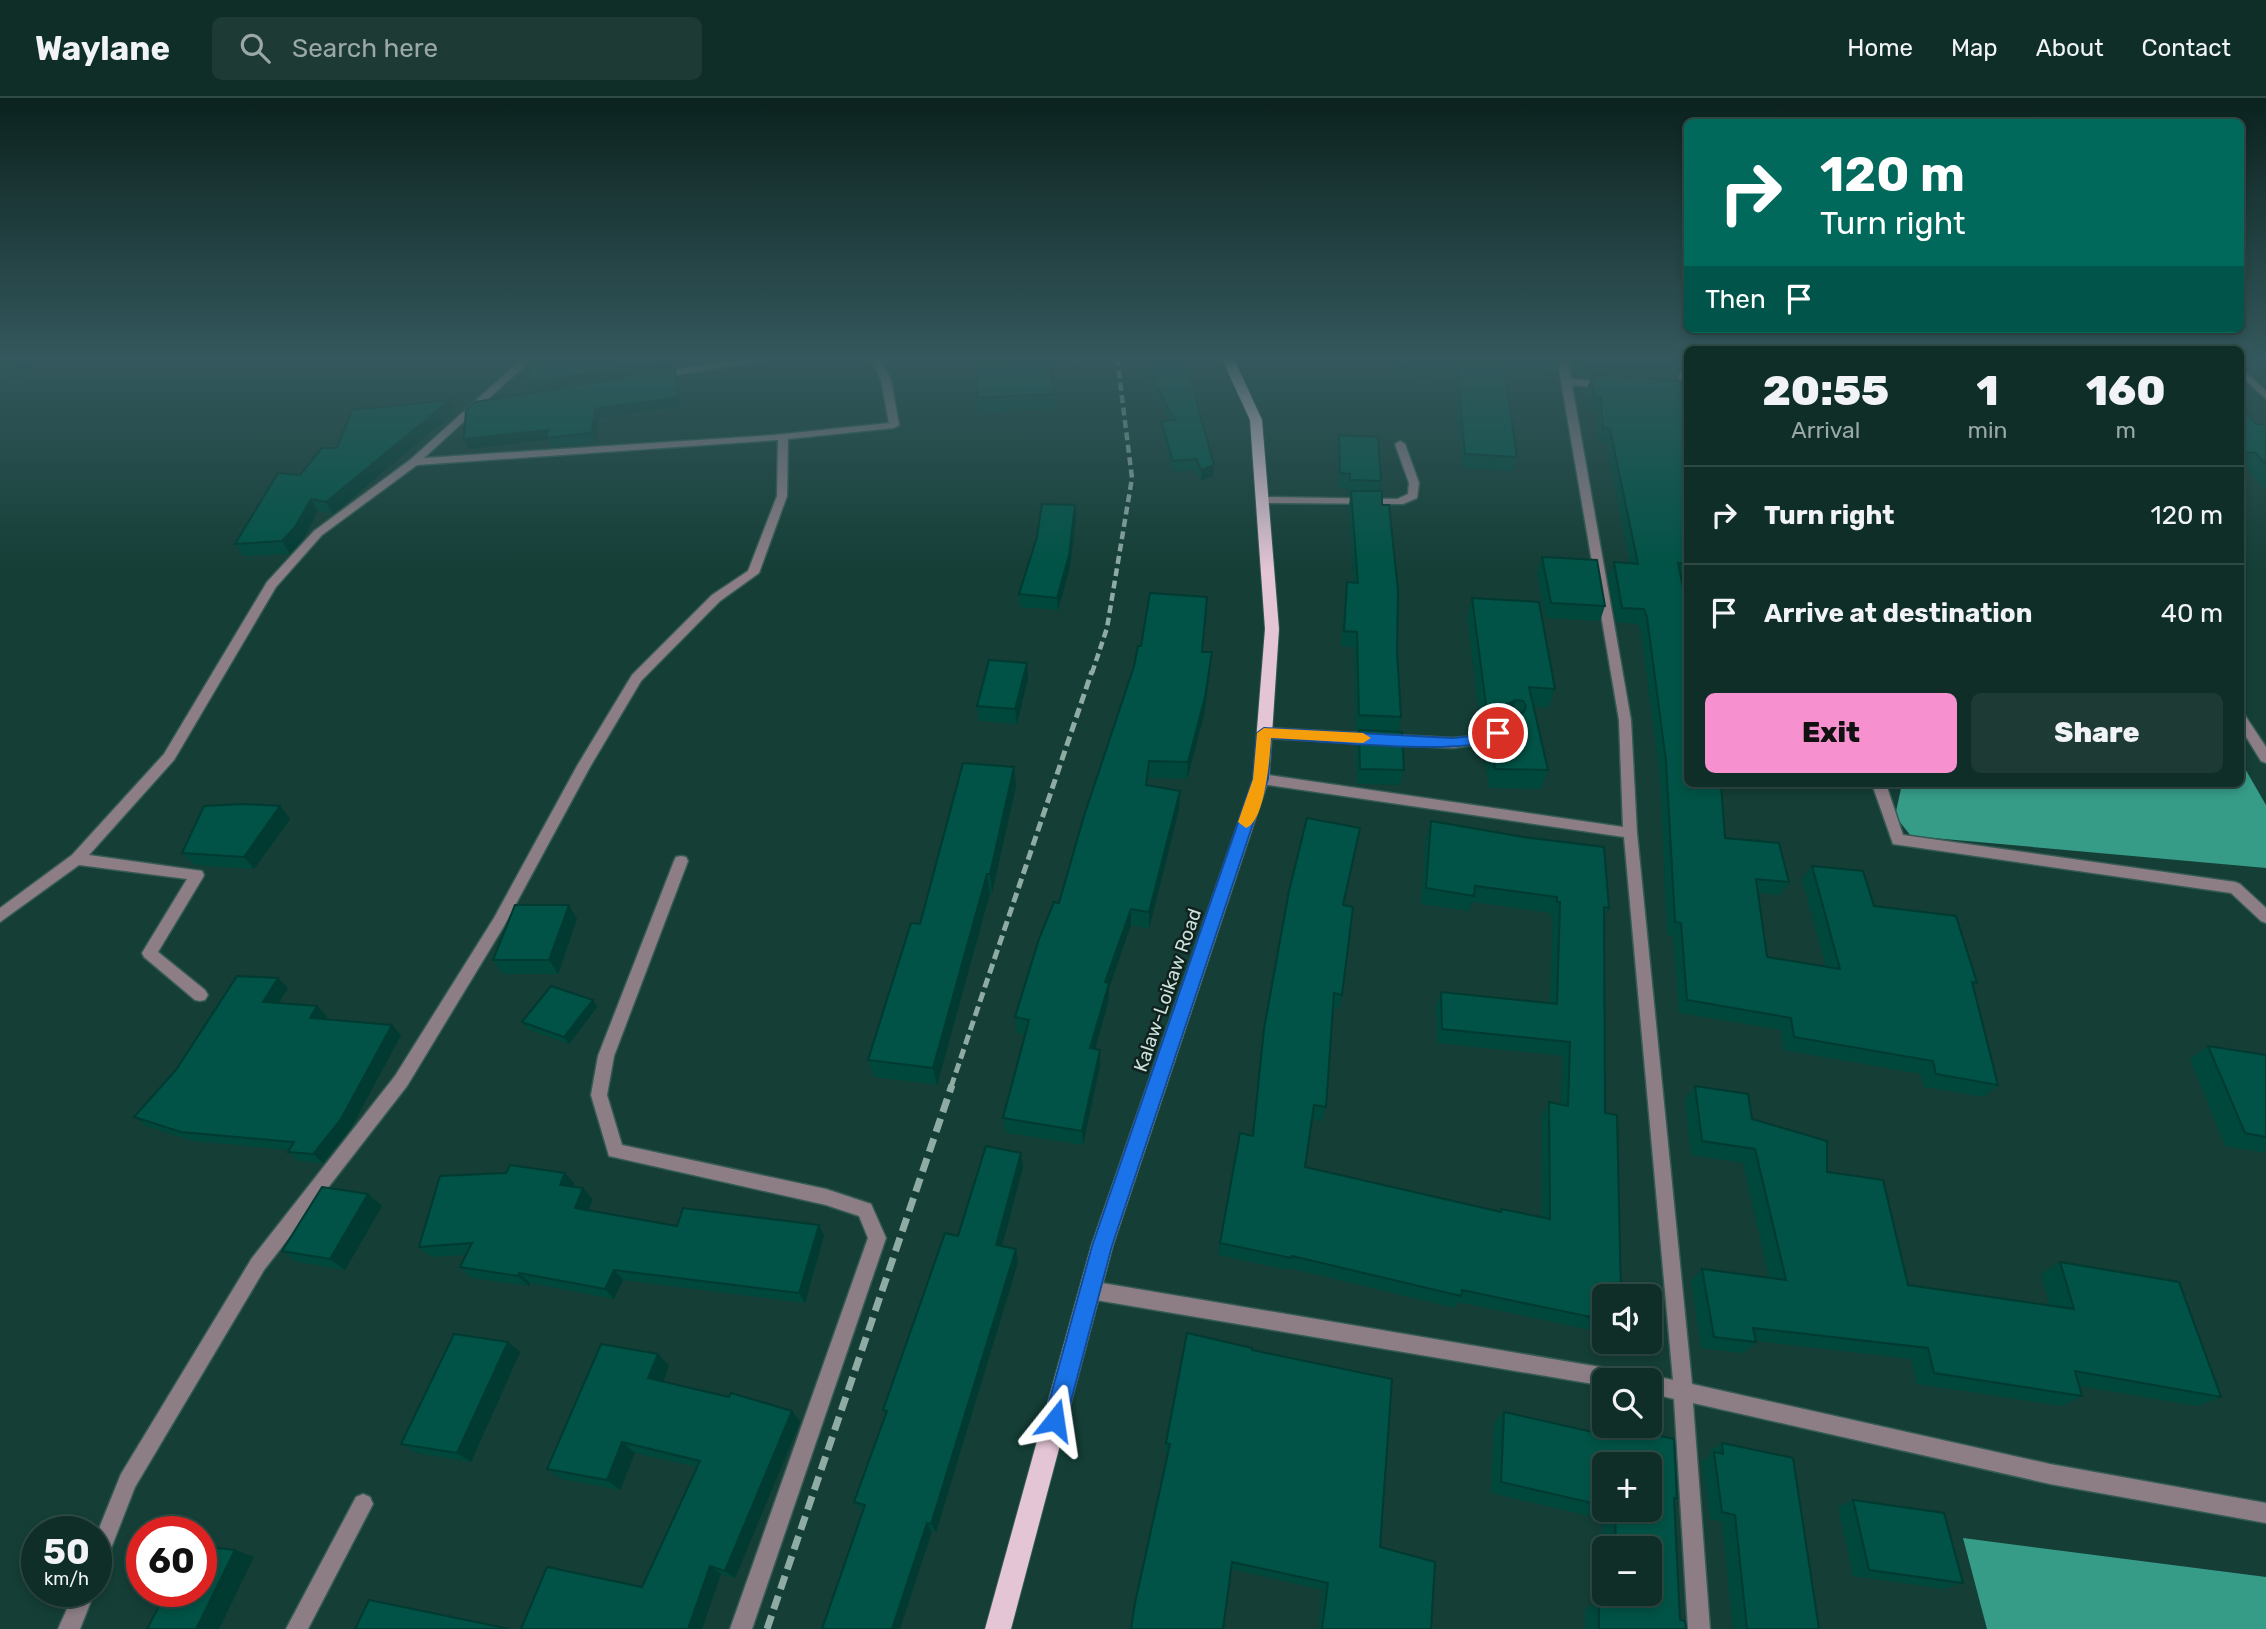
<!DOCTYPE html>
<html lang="en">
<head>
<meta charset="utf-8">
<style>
  body { margin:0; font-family:Rubik,sans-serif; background:#1d3a34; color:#f1f3f6; height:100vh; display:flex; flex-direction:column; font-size:26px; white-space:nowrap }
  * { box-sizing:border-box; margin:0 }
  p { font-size:23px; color:#9ba8a8 }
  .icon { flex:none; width:38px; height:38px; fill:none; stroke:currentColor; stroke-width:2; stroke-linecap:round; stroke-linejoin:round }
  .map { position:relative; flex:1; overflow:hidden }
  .sheet { position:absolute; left:1684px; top:248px; width:560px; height:441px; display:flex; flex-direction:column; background:#0f2e28; border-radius:10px; box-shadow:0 4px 10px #0003,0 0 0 2px #2f4a45 }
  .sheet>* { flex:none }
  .guide { position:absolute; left:1684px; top:21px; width:560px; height:214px; border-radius:10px; box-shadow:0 4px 10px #0003,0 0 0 2px #2f4a45; background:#00695c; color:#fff; overflow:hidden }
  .tools { position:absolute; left:1592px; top:1186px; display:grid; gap:14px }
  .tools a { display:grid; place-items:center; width:70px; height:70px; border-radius:10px; background:#0f2e28; box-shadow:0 4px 10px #0003,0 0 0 2px #2f4a45; font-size:35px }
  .speed { position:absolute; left:21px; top:1418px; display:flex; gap:14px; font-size:35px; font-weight:700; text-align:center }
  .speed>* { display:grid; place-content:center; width:91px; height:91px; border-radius:50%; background:#0f2e28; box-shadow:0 4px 10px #0003,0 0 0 2px #2f4a45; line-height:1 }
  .speed small { font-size:18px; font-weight:400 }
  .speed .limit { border:10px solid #d22; background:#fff; color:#111 }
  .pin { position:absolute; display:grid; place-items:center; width:60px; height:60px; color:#fff; margin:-30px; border:4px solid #fff; border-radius:50%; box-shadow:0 2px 7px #0007 }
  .me { position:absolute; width:77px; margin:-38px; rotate:15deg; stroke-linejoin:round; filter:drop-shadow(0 0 5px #0008) }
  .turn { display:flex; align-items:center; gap:24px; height:147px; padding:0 21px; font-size:32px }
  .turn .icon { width:91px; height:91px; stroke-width:2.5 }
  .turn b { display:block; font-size:49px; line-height:60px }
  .then { display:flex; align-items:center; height:66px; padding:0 21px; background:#0003; gap:14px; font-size:26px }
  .eta { display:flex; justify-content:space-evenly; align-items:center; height:119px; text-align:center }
  .eta b { font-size:42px; font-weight:800; line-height:49px }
  .cta { display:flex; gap:14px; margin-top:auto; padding:14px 21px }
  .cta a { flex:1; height:80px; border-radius:10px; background:#f690cf; color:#111; font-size:28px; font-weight:800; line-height:80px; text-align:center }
  .cta a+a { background:#1d3a34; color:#f1f3f6 }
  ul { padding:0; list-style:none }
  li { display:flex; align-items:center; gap:21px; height:98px; padding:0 21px; border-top:2px solid #2f4a45 }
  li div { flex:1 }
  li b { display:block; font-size:26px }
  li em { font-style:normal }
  header { display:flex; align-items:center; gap:42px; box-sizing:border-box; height:98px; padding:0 35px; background:#0f2e28; border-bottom:2px solid #2f4a45 }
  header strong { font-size:33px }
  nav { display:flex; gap:38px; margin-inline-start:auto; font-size:24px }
  .search { width:490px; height:63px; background:#1d3a34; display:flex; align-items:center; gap:18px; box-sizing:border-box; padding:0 24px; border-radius:10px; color:#9ba8a8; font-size:26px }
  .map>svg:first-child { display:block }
</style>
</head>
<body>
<header>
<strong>Waylane</strong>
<div class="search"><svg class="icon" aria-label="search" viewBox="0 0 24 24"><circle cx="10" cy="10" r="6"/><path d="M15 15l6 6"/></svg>Search here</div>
<nav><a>Home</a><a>Map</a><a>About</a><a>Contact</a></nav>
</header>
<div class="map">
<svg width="2266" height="1531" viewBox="0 0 2266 1531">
  <rect width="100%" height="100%" fill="#143e36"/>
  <path fill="#369c88" d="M2240,662l26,45v63l-355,-32 -16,-20 7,-32h338z
    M1963,1440l303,39v52h-279z"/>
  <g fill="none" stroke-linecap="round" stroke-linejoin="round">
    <g stroke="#355b54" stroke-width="3">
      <path id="lane" d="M1400,343l5,3 14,39 -2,15 -14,6 -141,-1 -5,-3 5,-3 135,2 11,-5 1,-11 -14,-39z
        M1502,628l5,2 1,3 -1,3 -17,8 -37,6 -189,-10 -6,-5 6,-5 189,10 30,-3z"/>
    </g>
    <g stroke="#355b54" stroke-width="3">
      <path id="street" d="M524,259h10l-110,101 350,-23 115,-12 -8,-43 -11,-23h8l13,23 8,45 -5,3 -106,11 -1,57 -28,77 -39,28 -79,80 -51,86 -86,159 -97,160 -143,184 -129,217 -32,82 -7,3v-36l25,-62 131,-216 143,-182 99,-158 83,-152 55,-91 80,-80 36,-24 29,-75 1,-56 -361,25 -95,70 -46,52 -102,173 -85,95 113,16 2,4 -2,4 -44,73 47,38 3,5 -3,5 -5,1 -5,-1 -51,-43 -2,-4 45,-74 -108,-14 -79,57v-14l72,-53 92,-101 103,-172 47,-51 96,-71z
        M751,259h20l-5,3 -107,18 -5,-3 5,-3z
        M1067,259h12l-5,3z
        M1557,259h10l4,22 34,3 5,3 -5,3 -33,-3 59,335 6,113 55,551 358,80 216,39v20l-216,-39 -357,-81 17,226h-22l-14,-230 -24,-6v-12h-8l1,-4 7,-2 23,5 -49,-543 -363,-53 -7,-5 7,-5 362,53 -4,-107z
        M1680,259h7v32l-5,3 -18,-1v-4l13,-1z
        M2240,269l26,24v8l-26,-24z
        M2240,615l4,1 22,33v16l-5,-2 -21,-34z
        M1872,686h14l17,51 332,47 5,2 26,24v15l-5,-2 -30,-28 -338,-49z
        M681,758l5,1 2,4 -74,195 -7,39 15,50 204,44 45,15 15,34 -134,391h-22l138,-391 -9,-22 -33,-11 -217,-49 -18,-61 7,-39 76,-195 2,-4z
        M1090,1183l540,91 7,2 2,7h-34v5l-515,-87 -6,-3 -3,-6 3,-6z
        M363,1396l7,3 3,7 -65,125h-22l70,-132z
        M75,1493h20l-15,38h-22z"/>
    </g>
    <g stroke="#355b54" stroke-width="2">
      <path id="primary" d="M1221,259h12l29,63 17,209 -10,150 -156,467 -102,383h-26l106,-383 162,-467 12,-150 -15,-209z"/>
    </g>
    <use href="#lane" fill="#8d7e86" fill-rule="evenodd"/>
    <use href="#street" fill="#8d7e86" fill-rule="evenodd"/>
    <use href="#primary" fill="#e4c5d6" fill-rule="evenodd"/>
    <path stroke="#8eaba4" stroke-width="4.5" stroke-dasharray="8 4.5" stroke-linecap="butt" d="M1092,575l15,-45 25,-150 -15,-121"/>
    <path stroke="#8eaba4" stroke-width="5" stroke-dasharray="10 5" stroke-linecap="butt" d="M951,989l141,-416"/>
    <path stroke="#8eaba4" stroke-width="7" stroke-dasharray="14 7" stroke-linecap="butt" d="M767,1531l185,-544"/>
  </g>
  <path fill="#00473c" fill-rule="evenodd" d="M0,259h44l-21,20 -23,-2z
    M1387,259h174v2l-4,14 -52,2 12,82 -4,14 -51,-3 -9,-94 -55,4z
    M1568,259h113v12l-4,11 8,20 2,1v178l-6,-1 44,260 64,44 -9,13 -22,-2 9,64 59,9 -24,-86 10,-14 62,40 103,77 -4,3 25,99 -14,12 -60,-10 -3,-13 -138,-24 -2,-20 -102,-17 -6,-77 -6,-1 -7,-160 -19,-144 -3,-7 -22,-2 -8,-45 6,-15 16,1 -24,-120h-8l-1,-31 -6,-1 -4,-22 4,-11 -18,-4z
    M1145,267l68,111 -12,5 -6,-11 -22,2 -12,-40v-11l8,-1 -24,-45z
    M678,280l3,29 -82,11 -3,25 -45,4 -3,-7 -79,9z
    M1054,296l1,15 -77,4 -1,-15z
    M2240,308l16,18 10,1v67l-20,-26h-6z
    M455,314l-122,102 -15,-3 -15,28 -13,15 -47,2 -8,-12 65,-69 37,-27z
    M1339,337l42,46 -2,10 3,14 15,146 4,66 -3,15 6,38 -4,15 -43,-1 -1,-38 3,-16h-3l-2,-83 -13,-1 4,-49 2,-15h7l-5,-76 1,-10h-2l-1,-7h-9l-1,-39z
    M1075,407l1,13 -6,49 -12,43 -38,-3 -1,-13z
    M1542,459l63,49 -5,15 -54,-3 -9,-45z
    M1472,500l83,91 -7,19 -14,-1 14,63 -7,19 -52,-1 -6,-41 6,-18 -7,4 -15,-115z
    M1206,517l-3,37 7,18 -6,45 -17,64 -39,-1v7l32,6 -1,18 -30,120 -18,-4 -22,63v11l-14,50 5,1v15l-17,80 -77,-12 -3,-15 22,-83 -8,-2 -2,-16 44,-114 82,-257z
    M1028,580l-11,46 -38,-3 -2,-15z
    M1014,669l2,19 -24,107h-2l-53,192 -63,-8 -6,-17 52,-136z
    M280,708l10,13 -36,50 -60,-4 -12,-12z
    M1431,723l178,87 -5,10 1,415 -147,-31 -3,6 -166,-40 -1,2 -70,-15 2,-12 32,-108 12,-106 79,-124 -1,90 -3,14 -6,-1 -7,99 -3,14 -11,-2 -7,48 194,44 2,-2 41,8v-101l7,-14 12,3 2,-49 -126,-13 -1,-36 5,-15 109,11 3,-86h-3v-4l-78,-11 -3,9 -48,-7 5,-67z
    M577,821l-19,55h-55l-10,-14z
    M288,890l-9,15 48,13 -2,3 76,16 -50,93 -28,35 -24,-2 -11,-9 2,-2 -97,-9 -47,-15 -12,-9z
    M593,902l4,7 -28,37 -42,-15 -5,-7z
    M2208,948l58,9v98l-41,-7 -35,-87z
    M1695,988l57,33 75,53 81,113 142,21 -9,-32 19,-12 161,135 -24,9 -118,-20 3,10 -20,10 -145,-22 -6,-25 -155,-18v1l-13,11 -42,-5 -10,-67 11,-12 67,9 -26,-115 -52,-8 -6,-55z
    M1023,1069l-21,79 16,16 -82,270 -75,-22 -7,-8 32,-87 -3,-5 75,-174z
    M575,1086l-2,3 20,13 -5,10 89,16 147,9 -19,68 -182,-23 -9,19 -84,-16 -1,3 -58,-8 -11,-11 6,-12 -35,2 -12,-10z
    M368,1096l14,12 -37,64 -47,-8 -16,-11z
    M508,1244l12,10 -49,110 -55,-9 -15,-9z
    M1252,1252l128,197 51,82h-113l5,-39 -92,-21 -63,-115 -3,-1 1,-10z
    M658,1256l11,12 -6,16 129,29 8,11 -65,156 -14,-4 -79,13 55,-120 -62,-14 -15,37 -58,-11 -15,-10z
    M1504,1314l99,23 9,-9h5l60,73 -3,2 6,119 6,9h-101v-20l14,-7 4,1 -1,-84 -111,-26 3,-69zM1605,1367l45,45h-45zM1605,1451h45v45h-45z
    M1722,1345l97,186h-86l-11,-107 -12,-3 -8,-58 8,-6v-4z
    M1853,1402l110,83 -19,6 -91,-13 -15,-69z"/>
  <path fill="#003a31" d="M17,259h27l-21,20 -12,-15z
    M674,259h6l1,6 -5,1v3l-144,24 -3,-8z
    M675,271l3,9 3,29 -82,11 -3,25 -4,-10 3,-24z
    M450,302l5,12 -122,102 -7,-12z
    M548,332l-1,8 1,2 -79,9 -5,-10z
    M1214,367l-1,11 -12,5v-11z
    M311,401l7,12 -15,28 -13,15 -8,-13z
    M1075,407l1,13 -6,49 -12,43 -1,-12z
    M1212,554l-2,18 -6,45 -17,64 1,-17z
    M1027,565l1,15 -11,46 -2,-15z
    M1516,602l-6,20 -28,13 5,-20z
    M1014,669l2,19 -24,107 -2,-19z
    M1180,693l-1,18 -30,120v-17z
    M280,708l10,13 -36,50 -10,-12z
    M987,776l3,19 -53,192 -4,-17z
    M569,807l8,14 -19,55 -9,-14z
    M1131,811v16l-22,63v11l-18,65 -1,-16 15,-66z
    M278,880l10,10 -15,24 -10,-10z
    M593,902l4,7 -28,37 -5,-7z
    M317,908l10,10 -7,12 -10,-10z
    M392,927l9,10 -50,93 -28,35 -10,-9z
    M1100,952v15l-17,80 -1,-14z
    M1021,1055l2,14 -24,90 -3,-12z
    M565,1075l10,11 -6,13 -9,-12z
    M583,1090l10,12 -9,18 -9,-10z
    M368,1096l14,12 -37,64 -15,-11z
    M819,1127l5,10 -19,68 -6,-10z
    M1016,1151l2,13 -82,270 -5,-8z
    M614,1172l9,10 -9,19 -9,-10z
    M519,1175l11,10 -1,3 -11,-10z
    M508,1244l12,10 -49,110 -14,-9z
    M658,1256l11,12 -9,24 -12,-12z
    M792,1313l8,11 -65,156 -10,-7z
    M622,1344l13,11 -15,37 -13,-10z
    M927,1425l5,8 -32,98h-8z
    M235,1452l19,7 -35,72h-23z
    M710,1468l11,8 -19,55h-14z"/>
  <path fill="#005346" stroke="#003a31" stroke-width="2" d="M0,259h17l-6,5 -11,-1z
    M566,259h108v2l-145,24 -1,-20z
    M976,259h74l4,37 -77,4z
    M1397,259h164v2l-58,2 14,96 -52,-3 -9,-94 -56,4z
    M1576,259h105v12l-92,-5 -12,-4z
    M1185,261l29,106 -13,5 -5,-11 -23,2 -12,-40 14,-1 -30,-55z
    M675,271l3,28 -83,12 -3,24 -45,5 1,-8 -84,9 2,-29 9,-8z
    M1591,277l90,6 4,19 2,1v163l-9,-1 9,43v178h34l4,54 54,5 10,39 -33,-3 11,78 73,12 -28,-103 51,5 11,35 82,10 21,67 -5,-1 26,103 -62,-11 -3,-13 -139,-24 -3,-19 -104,-18 -6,-77 -6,-1 -9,-161 -19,-144 -3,-8 -22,-1 -8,-46 24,2 -28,-135 -7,-1 -2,-30 -6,-1z
    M450,302l-124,102 -15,-3 -16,28 -13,14 -47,3 43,-71 22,2 22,-27h15l15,-38z
    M2240,308l16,18 10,1v40l-10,-12 -16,-1z
    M1339,337l39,2 3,44 -31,-1v-6l-10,-1z
    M1351,393h31v14h7l9,86 -1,60 4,66 -42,-2 -2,-83 -13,-1 3,-49 11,1z
    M1042,406l33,1 -6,50 -12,43 -38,-4 18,-57z
    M1542,459l55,3 8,46 -54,-3z
    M1150,495l57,4 -5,55h10l-7,45 -17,65 -39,-1 -3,24 34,6 -31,121 -18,-3 -26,73 4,1 -19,65 10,2 -18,81 -79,-13 26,-98 -14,-3 24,-78 15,-37 5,1 25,-87 50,-150 4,-20h3z
    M1472,500l67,4 16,87 -26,-2 19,83 -53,-1 -6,-41 35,-16 2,-6 -3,-5 -7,-1 -29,13z
    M989,562l38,3 -12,46 -38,-3z
    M1359,632l43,2 2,38 -44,-1z
    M963,665l51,4 -24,107h-3l-54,194 -65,-8 43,-137 9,1z
    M244,706l36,2 -36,51 -62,-4 22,-47z
    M1307,720l53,10 -17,77 10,2 -11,88 -8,-2 -8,114 -12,-2 -9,62 196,45v-3l49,10 -1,-117 19,4 2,-64 -128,-13 -1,-37 116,12 3,-102h-3v-5l-82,-11 -1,10 -48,-8 5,-67 92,16 81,10 5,61 -5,-1 1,206 12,2 4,182h-16v23l-143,-30 -1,6 -169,-40 -1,2 -71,-15 20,-110 13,3 11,-107 25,-138z
    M515,807h54l-20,55h-56z
    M237,878l41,2 -15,24 54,4 -7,12 82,7 -51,94 -28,35 -25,-2 6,-10 -113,-10 -47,-15 42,-47z
    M551,888l42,14 -29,37 -42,-15z
    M2208,948l58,9v82l-21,-4z
    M1695,988l53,8 4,25 75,22v31l56,8 25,105 166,24 -14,-47 119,20 42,115 -146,-26 7,25 -148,-23 -6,-25 -175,-20 3,14 -42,-5 -12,-68 84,11 -31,-131 -53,-8z
    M986,1048l35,7 -25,92 20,4 -85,275 -4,-1 -35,106h-70l43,-124 -11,-3 33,-91 -4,-1 62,-177 13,3z
    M510,1067l55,8 -5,12 23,3 -8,20 102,18 6,-18 136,17 -20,68 -185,-23 -9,19 -86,-16 -1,3 -58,-9 12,-24 -53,4 21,-71 66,-3z
    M322,1089l46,7 -38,65 -48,-8z
    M1187,1235l65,15v2l140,29 -12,168 55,15 -4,67h-109l6,-46 -96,-21 -9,67h-92l4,-26 35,-159 -4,-1z
    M454,1236l54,8 -51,111 -56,-9z
    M601,1246l57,10 -10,24 81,19 2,-4 61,18 -67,160 -15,-5 -22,63h-167l26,-62 95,20 58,-126 -78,-19 -15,38 -60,-11z
    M1504,1314l110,25 -1,-11h4l57,13 3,60 -3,-1 6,122 5,1 1,8h-87v-27l19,4v-12h32v-45h-34l-1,-39h35v-45h-45v41l-104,-24z
    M1722,1345l71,15 26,171h-72l-12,-114 -13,-3 -8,-60 9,2z
    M1853,1402l91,13 19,70 -94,-13z
    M201,1448l34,4 -39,79h-49l20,-38h34z
    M369,1502l141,29h-155z"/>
  <linearGradient id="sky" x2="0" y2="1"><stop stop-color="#0b221e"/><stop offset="0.55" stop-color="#34585d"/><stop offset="1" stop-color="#34585d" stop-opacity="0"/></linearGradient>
  <rect width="2266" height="473" fill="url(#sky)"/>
  <path fill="#1a73e8" stroke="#114b97" stroke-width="2" d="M1264,630l189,10 29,-3 16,-7 7,5c-20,27 -194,7 -234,5l-3,41 -156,467 -46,174 -4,8 -7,3 -8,-3 -3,-8 48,-174 161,-467 4,-46z"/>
  <path fill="#f59e0b" d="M1264,630l99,5 8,5 -8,5 -92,-5c-1,19 -6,84 -25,90l-8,-6 15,-43 4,-46z"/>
  <g text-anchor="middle" stroke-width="5" stroke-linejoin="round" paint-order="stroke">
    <g font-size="19" fill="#cbe1db" stroke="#10211e">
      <text transform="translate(1167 892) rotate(-71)" y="7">Kalaw-Loikaw Road</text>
    </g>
  </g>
</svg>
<div class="tools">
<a><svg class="icon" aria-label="sound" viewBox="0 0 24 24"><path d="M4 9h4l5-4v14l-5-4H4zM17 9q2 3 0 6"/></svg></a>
<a><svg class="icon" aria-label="search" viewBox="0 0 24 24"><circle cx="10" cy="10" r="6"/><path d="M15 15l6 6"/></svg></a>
<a>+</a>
<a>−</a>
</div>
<div class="speed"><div>50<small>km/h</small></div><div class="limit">60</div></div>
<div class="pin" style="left:1498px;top:635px;background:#d93025"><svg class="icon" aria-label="arrive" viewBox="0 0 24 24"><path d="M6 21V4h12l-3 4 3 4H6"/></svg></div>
<svg class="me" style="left:1055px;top:1322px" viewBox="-20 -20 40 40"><path d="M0-17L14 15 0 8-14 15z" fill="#1a73e8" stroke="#fff" stroke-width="4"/></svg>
<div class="guide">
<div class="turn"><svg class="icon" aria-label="right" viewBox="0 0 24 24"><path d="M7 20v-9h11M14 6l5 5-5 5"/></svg><div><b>120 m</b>Turn right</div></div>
<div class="then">Then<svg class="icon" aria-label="arrive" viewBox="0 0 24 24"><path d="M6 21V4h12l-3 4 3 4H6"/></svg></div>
</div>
<section class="sheet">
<div class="eta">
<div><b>20:55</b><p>Arrival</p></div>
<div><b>1</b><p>min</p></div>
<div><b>160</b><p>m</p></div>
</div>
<ul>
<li><svg class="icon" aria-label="right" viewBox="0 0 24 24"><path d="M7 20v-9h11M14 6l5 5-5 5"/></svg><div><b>Turn right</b></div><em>120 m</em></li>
<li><svg class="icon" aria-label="arrive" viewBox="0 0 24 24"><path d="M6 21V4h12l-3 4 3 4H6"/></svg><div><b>Arrive at destination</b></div><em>40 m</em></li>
</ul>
<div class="cta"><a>Exit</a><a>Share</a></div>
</section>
</div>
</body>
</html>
